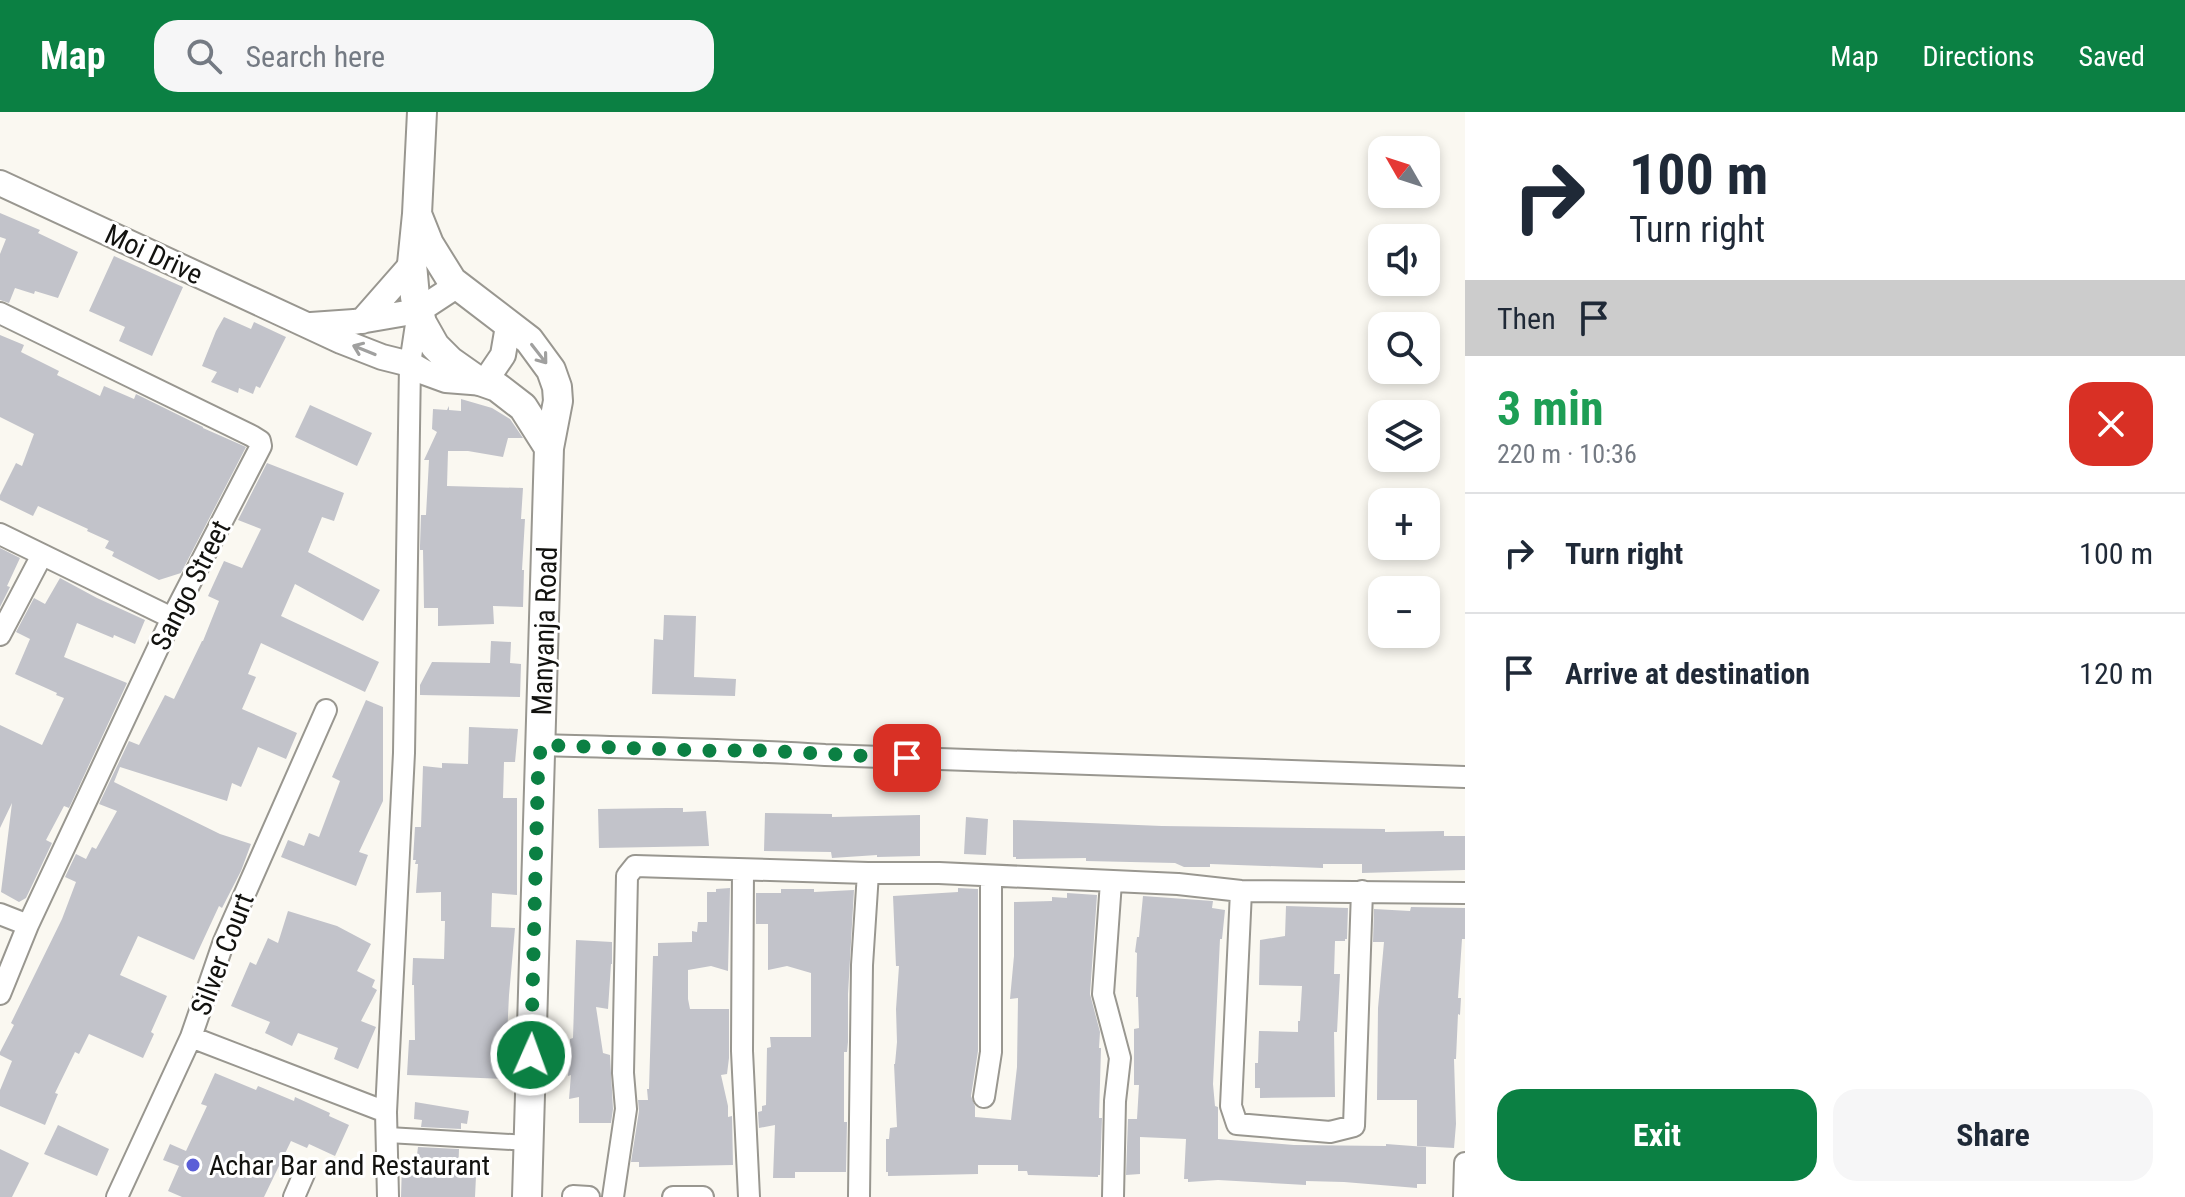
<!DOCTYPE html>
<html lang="en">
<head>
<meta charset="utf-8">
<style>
  body { margin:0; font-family:"Roboto Condensed",sans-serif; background:#f6f6f7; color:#1f2937; height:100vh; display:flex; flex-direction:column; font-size:30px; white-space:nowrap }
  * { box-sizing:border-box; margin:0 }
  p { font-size:26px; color:#747a83 }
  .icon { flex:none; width:44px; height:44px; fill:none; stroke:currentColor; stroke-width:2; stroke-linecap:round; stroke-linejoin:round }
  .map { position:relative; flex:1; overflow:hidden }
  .panel { display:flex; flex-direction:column; background:#fff; width:720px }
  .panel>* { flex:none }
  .guide { background:#fff; color:#1f2937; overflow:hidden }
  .needle { width:52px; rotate:309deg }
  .tools { position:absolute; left:1368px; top:24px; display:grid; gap:16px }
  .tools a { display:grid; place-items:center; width:72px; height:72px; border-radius:16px; background:#fff; box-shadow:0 4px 12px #0003; font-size:40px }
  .pin { position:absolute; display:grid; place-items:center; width:68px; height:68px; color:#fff; margin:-34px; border-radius:16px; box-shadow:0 4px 12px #0006 }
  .me { position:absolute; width:88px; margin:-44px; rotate:2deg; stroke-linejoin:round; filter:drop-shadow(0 0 6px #0008) }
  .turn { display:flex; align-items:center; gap:28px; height:168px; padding:0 32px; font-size:36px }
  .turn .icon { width:104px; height:104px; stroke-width:2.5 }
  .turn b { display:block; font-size:56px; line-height:68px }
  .then { display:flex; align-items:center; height:76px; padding:0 32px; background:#0003; gap:16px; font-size:30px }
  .round { display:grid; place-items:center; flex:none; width:84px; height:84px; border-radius:24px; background:#f6f6f7 }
  .head { display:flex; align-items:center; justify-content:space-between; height:136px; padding:0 32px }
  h1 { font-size:48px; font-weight:700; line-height:60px; color:#1e9e55 }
  .cta { display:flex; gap:16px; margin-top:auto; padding:16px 32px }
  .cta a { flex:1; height:92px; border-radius:24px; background:#0b8043; color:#fff; font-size:32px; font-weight:700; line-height:92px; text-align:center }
  .cta a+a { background:#f6f6f7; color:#1f2937 }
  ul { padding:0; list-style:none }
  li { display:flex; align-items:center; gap:24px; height:120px; padding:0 32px; border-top:2px solid #e0e1e3 }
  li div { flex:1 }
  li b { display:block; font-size:30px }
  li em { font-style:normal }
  header { display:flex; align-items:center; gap:48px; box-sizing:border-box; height:112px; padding:0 40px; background:#0b8043; color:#fff }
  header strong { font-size:38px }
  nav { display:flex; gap:44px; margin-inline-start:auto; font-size:28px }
  .search { width:560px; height:72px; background:#f6f6f7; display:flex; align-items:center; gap:20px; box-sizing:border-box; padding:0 28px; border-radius:24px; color:#747a83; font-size:30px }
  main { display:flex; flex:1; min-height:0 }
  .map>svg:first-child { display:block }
</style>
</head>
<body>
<header>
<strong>Map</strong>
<div class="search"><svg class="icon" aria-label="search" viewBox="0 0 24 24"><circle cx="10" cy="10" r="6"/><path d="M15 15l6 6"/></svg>Search here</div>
<nav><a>Map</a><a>Directions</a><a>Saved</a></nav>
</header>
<main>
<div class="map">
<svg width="1465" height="1085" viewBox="0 0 1465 1085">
  <rect width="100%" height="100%" fill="#faf8f1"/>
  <path fill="#c2c3ca" d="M0,101l40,17 -2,3 40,19 -20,46 -23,-7 -1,3 -19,-6 -6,15 -9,-3v-46l6,-15 -6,-2z
    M114,144l69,31 -31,69 -33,-15 6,-14 -36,-16z
    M224,205l27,12 3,-7 32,15 -26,51 -4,-2 -3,8 -14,-6 -1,5 -27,-11 6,-10 -15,-6 14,-35z
    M0,223l24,10 -3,7 38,19 -2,4 43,21 4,-10 30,13 2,-5 67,33v1l43,19 -65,126 -22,7 -47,-24 2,-4 -9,-4 4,-7 -22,-10 1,-2 -50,-23 -5,10 -33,-16v-5l16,-32 6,3 12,-32 -34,-17z
    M461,287l31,9 18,11 13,19h-15l-5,19 -35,-6h-20l-1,35 76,2 -2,31h4l-3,51h2l-1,37 -30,-1 1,18 -56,2v-18h-14l-1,-58h-3v-4l1,-31h5l3,-55h-5l13,-28 -5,-3 1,-20 14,1 2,-4v4l12,1z
    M310,293l62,28 -15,33 -62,-29z
    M267,351l77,30 -10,28 -12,-4 -14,35 72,38 -17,31 -68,-37 -14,32 98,46 -14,30 -104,-49 -13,31 8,3 -14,32 55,24 -11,26 -28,-12 -17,40 -9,-4 -5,18 -107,-34 -6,15 106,52 31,10 -10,27 -19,37 -3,-2 -25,54 -56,-24 -18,39 47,21 -16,36 3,2 -11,24 -54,-24 -10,20 -4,-2 -20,41 3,1 -13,31 -45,-19v-16l12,-29 -12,-6v-3l14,-27 -3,-2 51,-104 14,-37 -11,-5 11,-23 10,5 6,-12 4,2 21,-38 -18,-7 30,-63 10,4 26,-50 9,4 28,-58h1l16,-40 -11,-5 16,-35 18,7 19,-39 -23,-9z
    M0,436l20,10 -13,28 3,1 -10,20z
    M60,466l37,20 48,22 -10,24 -21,-9 -1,3 -36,-15 -13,34 63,26 -58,125 -5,-2 -18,34 6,3 -26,55 -7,4 -18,-10 11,-89 -12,25v-103l42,20 22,-47 -8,-3 1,-2 -42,-19 15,-35 -14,-7 18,-34 11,6z
    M664,503l32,1 -2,61 42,2 -1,17 -83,-2 2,-55 9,1z
    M491,529l20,1 -1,21 11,1 -1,33 -100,-2v-10l12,-23 58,1z
    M366,588l17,7v94l-24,51 9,3 -12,31 -75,-29 7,-17 16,6 5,-13 10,4 21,-56 -8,-4z
    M469,615l49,2 -3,33h-11l-1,36h14v97l-25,-2 -1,34 24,1 -6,67 -4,84 -98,-4 2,-35h6l-1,-55h-2l1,-27 31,1 1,-38h-4v-29l-25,1 2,-29h-3l1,-4h-3l2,-33h6l2,-61 19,2v-5l26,1z
    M666,696h17v4l23,-1 3,35 -110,2 -1,-39z
    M765,701l67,1v3l88,-2v41l-43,1v-2l-45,3 -1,-6 -67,-1z
    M966,705l22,2 -2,36 -22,-1z
    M1013,708l149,6 223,3v3l59,-1v5h21v34l-103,3v-9h-39v4l-113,-4v3h-26l-9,-4 -89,-2v-3l-70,1v-2h-3z
    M730,776l-2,83 -17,-5 -23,4v29l2,10h39v49l-2,16 -6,1 7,31v11l4,-1 1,49 -94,2v-5h-8l8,-51 -1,-11h10l-1,-11h2l4,-133h5v-13l34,-1v-11l5,1 1,-10h9v-30h9v-3z
    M958,776l20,1v162l-7,45 4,10v11l36,3 6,-53 1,-69 -8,1 4,-43v-54l38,-1v-4l15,1v-5l30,2 -7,99 10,38 -1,16h2l-2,70h3l-2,57h-2v2l-70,-2 -1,-4h-9v-6h-40v9l-90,2v-4h-2v-33h3l1,-11 7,-1 -3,-63h1l2,-22 -1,-33 3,-43h-3l-3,-70 65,-4z
    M781,777h33v3l40,-2 -6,104v48l-1,10h-3v70h3l-1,50h-51v6h-22l2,-53 -16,3 -1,-16 4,-1v-5l4,-1 1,-57 4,-1 -1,-10h41v-64l-24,-7 -19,4v-46h-12v-31h25z
    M1143,784l70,5 -1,7 13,2 -3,29h-2l-7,145 2,22 3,1v32l76,6 92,1v-2l40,3v37h-9v4l-73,-6 -38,-1v4l-88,-5 -30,2v-3h-4l2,-40 -46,-2v37l-14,1 2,-56h9l2,-34h-5v-56l5,-1 -1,-31h-2l1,-44 -2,-1 2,-15h2z
    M1286,794l62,2 -1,31h-2v2h-10l-1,33h6l-3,58h-3l1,65 -75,1v-10h-5v-25h3l1,-32 39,1v-11h2l2,-35 -43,-1 1,-45 25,-4z
    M1411,795l54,1v31h-3l-4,59h3l-1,17 -2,-1 -2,45h-2l2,65 -2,24 -37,-2v-46h-40l1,-92 6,-66h-11l1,-33 36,2z
    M288,799l49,15 34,18 -14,27 18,9 -3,7 5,3 -16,31 15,6 -18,42 -24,-10 4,-11 -40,-15 -6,13 -27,-13 5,-11 -39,-16 19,-44 6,3 12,-27 10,5z
    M576,828l36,2v22h-1l-3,45 -12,-2 7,46 7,2 3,54 -2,14h-32v-26l-10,2 2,-24 -3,1 2,-37 3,-1z
    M215,961l41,17 2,-4 36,15 1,-4 35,16 -1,3 20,9 -14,31 -26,-12 -2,4 -16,-7 -27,56h-82l-14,-6 11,-25 -16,-6 7,-16 16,7 21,-45 -6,-2z
    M415,990l54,9 -2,13 -6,-1v6l-40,-2 1,-7 -8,-1z
    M58,1013l51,24 -12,27 -53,-22z
    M418,1035l41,2 -1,27h18l-1,21h-74l1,-34h14z
    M0,1037l29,14 -17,34h-12z"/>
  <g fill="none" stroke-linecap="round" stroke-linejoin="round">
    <g stroke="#999790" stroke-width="18">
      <path id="pedestrian" d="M388,1023l140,8"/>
    </g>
    <g stroke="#999790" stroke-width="24">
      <path id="minor" d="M0,201l252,123 8,5 1,5 -89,172 -144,307 -28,69
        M0,422l172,84
        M0,523l42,-80
        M541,633c94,3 189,4 284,10l640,22
        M743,758l-1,181 7,146
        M1111,770l-8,112 17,64 -5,43 -2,96
        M1241,779l-10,215 6,18 93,8 24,-6 8,-235
        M0,802l28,11
        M191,925l195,75
        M984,985l7,-45v-176
        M573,1084l16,1
        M859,1084l3,-231 6,-92
        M117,1085l74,-160 33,-96 102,-231
        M294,1085l10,-23
        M388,1085l-2,-85 18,-359 6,-389 8,-53
        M613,1085l13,-88 -3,-36 4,-197 8,-10 233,7h71l239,11 63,7 224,2
        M673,1085h30
        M1464,1085l1,-34"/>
    </g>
    <g stroke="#999790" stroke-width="28">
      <path id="tertiary" d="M0,71l341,158 41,16 28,7 14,8 22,8 38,3 19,-28 5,-29
        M362,209l50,-57
        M311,213l43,-3 64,-11 38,-25"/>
    </g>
    <g stroke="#999790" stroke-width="32">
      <path id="secondary" d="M422,0l-5,102 -5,50 3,33 7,26 13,23 15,15 27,19 20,7 26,20 26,41
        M417,102l12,30 23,37 77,59 22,30 6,17 1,14 -9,47 -22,749"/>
    </g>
    <use href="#pedestrian" stroke="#fff" stroke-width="14"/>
    <use href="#minor" stroke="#fff" stroke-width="20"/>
    <use href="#tertiary" stroke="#fff" stroke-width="24"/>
    <use href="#secondary" stroke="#fff" stroke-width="28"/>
  </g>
  <defs><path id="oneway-shaft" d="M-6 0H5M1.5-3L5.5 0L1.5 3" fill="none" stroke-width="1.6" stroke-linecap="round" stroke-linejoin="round" transform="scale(2)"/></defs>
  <g stroke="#a0a09f">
    <use href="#oneway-shaft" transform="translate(364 238) rotate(-158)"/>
    <use href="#oneway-shaft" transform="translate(539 242) rotate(52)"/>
  </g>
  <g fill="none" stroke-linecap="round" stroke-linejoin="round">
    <path stroke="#0b8043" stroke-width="14" stroke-dasharray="0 25.2" d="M531,943l7,-283 3,-27 175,6 34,-1 157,8"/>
  </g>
  <circle fill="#5b5fd7" stroke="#fff" stroke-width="3" cx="193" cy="1053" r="8"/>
  <g text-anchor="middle" stroke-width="6" stroke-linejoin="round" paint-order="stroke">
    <g font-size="28" fill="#12120f" stroke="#fff">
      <text transform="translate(154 142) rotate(25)" y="10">Moi Drive</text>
      <text transform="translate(190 473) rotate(-63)" y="10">Sango Street</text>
      <text transform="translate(544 519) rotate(-88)" y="10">Manyanja Road</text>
      <text transform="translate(222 842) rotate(-69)" y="10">Silver Court</text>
    </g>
    <g font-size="28" fill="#12120f" stroke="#fff" text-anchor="start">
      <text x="209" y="1063">Achar Bar and Restaurant</text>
    </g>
  </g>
</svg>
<div class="tools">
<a><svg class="needle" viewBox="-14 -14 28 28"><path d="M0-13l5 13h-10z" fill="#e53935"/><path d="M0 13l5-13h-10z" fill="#747a83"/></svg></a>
<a><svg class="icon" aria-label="sound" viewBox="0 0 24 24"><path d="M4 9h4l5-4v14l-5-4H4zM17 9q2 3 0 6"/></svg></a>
<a><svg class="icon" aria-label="search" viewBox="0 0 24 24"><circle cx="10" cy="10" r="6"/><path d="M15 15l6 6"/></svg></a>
<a><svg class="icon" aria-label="layers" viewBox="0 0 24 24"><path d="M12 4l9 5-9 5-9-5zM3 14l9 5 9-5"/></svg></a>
<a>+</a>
<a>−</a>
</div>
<div class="pin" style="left:907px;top:646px;background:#d93025"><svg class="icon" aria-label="arrive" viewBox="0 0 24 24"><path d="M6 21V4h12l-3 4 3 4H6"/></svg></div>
<svg class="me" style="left:531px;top:943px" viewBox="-20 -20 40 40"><circle r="17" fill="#0b8043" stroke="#fff" stroke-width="3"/><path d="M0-11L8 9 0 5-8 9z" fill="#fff"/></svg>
</div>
<section class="panel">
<div class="guide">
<div class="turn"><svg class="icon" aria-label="right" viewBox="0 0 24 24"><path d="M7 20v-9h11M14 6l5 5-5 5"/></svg><div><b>100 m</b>Turn right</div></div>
<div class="then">Then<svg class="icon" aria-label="arrive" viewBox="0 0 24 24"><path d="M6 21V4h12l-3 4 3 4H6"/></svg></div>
</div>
<div class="head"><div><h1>3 min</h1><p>220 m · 10:36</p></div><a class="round" style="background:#d93025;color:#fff"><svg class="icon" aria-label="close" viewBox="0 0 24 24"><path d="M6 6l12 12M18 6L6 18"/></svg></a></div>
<ul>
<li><svg class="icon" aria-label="right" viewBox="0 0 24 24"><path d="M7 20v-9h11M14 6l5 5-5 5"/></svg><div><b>Turn right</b></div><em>100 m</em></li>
<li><svg class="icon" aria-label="arrive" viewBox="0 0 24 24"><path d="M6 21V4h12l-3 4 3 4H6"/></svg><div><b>Arrive at destination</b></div><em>120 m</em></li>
</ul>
<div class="cta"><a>Exit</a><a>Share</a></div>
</section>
</main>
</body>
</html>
